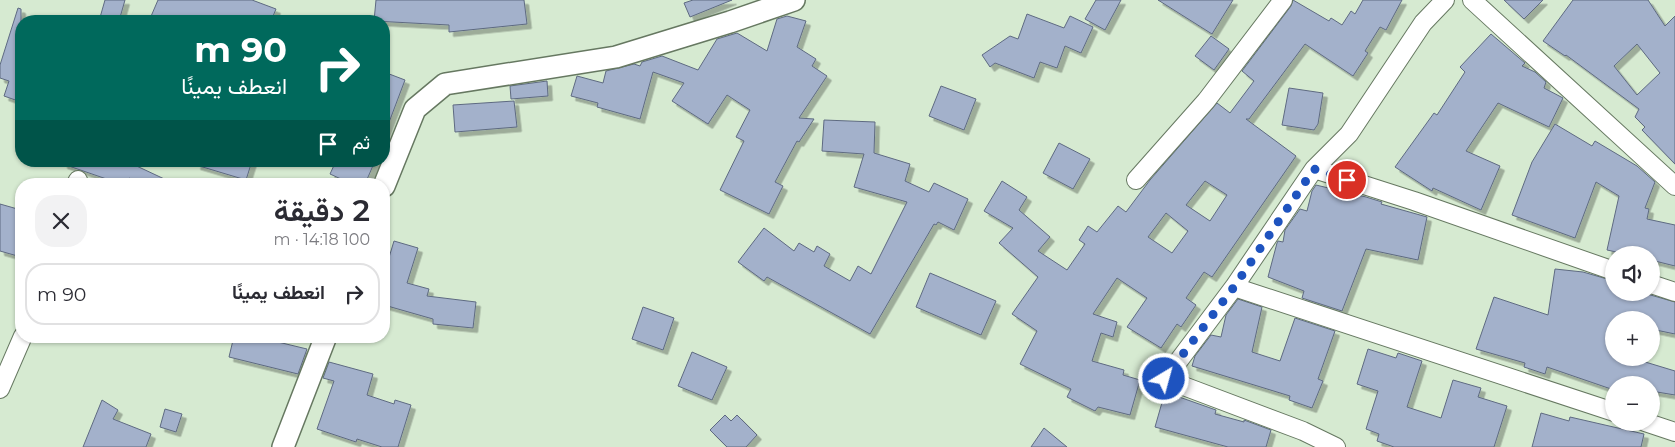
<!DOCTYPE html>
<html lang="ar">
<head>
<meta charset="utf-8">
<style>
  body { margin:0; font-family:Montserrat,Vazirmatn,sans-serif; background:#f2f2f3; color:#2b2b33; direction:rtl; height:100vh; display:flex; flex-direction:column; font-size:19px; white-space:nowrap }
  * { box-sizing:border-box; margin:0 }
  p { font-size:16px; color:#7c7c81 }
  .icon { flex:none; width:28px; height:28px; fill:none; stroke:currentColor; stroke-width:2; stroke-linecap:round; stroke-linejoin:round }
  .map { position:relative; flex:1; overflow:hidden; direction:ltr }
  .side { position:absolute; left:15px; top:178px; width:375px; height:165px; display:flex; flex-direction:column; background:#fff; border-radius:20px; box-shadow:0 1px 4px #0004; direction:rtl }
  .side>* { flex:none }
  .banner { position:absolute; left:15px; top:15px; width:375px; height:152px; border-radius:20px; box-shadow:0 1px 4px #0004; direction:rtl; background:#00695c; color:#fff; overflow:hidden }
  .controls { position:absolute; left:1605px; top:246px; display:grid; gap:10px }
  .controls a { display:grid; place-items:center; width:55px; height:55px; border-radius:50%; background:#fff; box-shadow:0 1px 4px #0004; font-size:25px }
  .pin { position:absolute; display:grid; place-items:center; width:42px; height:42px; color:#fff; margin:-21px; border:2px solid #fff; border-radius:50%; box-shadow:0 1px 5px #0007 }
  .me { position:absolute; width:55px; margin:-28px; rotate:37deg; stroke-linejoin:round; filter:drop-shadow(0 0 4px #0008) }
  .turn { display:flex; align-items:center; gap:18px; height:105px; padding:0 20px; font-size:22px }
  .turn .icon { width:65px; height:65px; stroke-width:2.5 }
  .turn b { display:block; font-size:35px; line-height:42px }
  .then { display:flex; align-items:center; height:48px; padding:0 20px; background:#0003; gap:10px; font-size:19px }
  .round { display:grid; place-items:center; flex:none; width:52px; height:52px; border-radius:20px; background:#f2f2f3 }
  .summary { display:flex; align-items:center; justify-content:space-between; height:85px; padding:0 20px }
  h1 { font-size:30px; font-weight:600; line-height:38px }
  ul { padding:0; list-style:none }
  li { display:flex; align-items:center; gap:15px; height:62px; margin:0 10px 8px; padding:0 10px; border:2px solid #e1e1e2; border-radius:20px }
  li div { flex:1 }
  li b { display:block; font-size:19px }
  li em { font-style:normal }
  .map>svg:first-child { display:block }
</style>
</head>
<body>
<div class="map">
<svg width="1675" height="447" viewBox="0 0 1675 447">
  <defs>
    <filter id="shadow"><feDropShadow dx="4.5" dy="4.5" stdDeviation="0" flood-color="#0004"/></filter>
  </defs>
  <rect width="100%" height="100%" fill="#d6ead1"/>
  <path fill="#a3b1cb" stroke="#5e6a81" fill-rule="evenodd" filter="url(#shadow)" d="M105,0h20l-6,21h-20z
    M158,0h94l24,9 -5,12h-122z
    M376,0h148l3,24 -78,8v-7l-75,-4z
    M693,0h39l-42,17 -6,-14z
    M1096,0h25l-16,30 -20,-11z
    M1158,0h75l-21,34z
    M1293,0l36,21 2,-3 11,7 9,-14 4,3 8,-14h39l-16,30 -6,-3 -15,24 3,2 -15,23 -48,-32 -56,75h-3l50,37 -84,121 -8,-5 -18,26 10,7 -15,22 -4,-3 -16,24 -34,-21 20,-29 -30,-20 -24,36 24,8 -4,15 -12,-4 -9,28 32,9 -1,5 17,5 -10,35 -32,-8 -3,4 -28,-14 4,-8 -51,-25 17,-33 -25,-17 26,-37 -39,-34 14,-15 -29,-17 18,-30 25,16 -8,13 31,27 -12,14 29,19 18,-26 -6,-4 9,-14 9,6 21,-26 8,6 24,-32 67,-77 13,10 24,-32 -12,-10 49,-65zM1205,181l22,14 -17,26 -24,-16zM1166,213l22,18 -16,22 -24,-16z
    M1504,0h39l-19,19z
    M1573,0h75l17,26 10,-10v148l-33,-34 3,-3 -10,-10 4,-8 -73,-54 -1,1 -22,-15zM1637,44l23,29 -23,22 -23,-29z
    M18,8l3,1v93l-17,-6 5,-15 -9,-3v-13z
    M1027,14l37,14 6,-12 23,11 -12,26 -16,-7 -8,22 -17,-6 -6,16 -39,-15 -5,4 -8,-12 28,-19 8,3z
    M787,16l19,5 -9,26 19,12 -4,7 15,10 -28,42 15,1 -15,23 -2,-1 -22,41 8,4 -14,28 -49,-24 24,-49 -8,-4 14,-27 -23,-15 -19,29 -36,-23 12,-18 -31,-11 -13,47 -43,-12 1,-4 -27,-7 6,-20 26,7 3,-12 28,-7 6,2 2,-4 20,-6 36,14 19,-31 20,-6 30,18 10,-32z
    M1491,34l34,29 -3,3 13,6 11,10 -2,6 19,10 -14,29 -51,-24 -32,48 34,15 -19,44 -48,-22 -1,3 -37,-24 39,-54 3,2 28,-43 -5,-5z
    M1211,36l18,13 -15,21 -19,-14z
    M384,72l21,8 -20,53h-1z
    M547,81l1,15 -37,3 -1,-13z
    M941,86l35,13 -12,31 -35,-14z
    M1289,88l34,5 -5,31 -4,6 -32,-5z
    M514,101l3,26 -62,5 -2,-27z
    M824,120l51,2 -1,31 36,11 -5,17 24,11 5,-9 34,16 -14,31 -16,-8 -2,3 -2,-1 -64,110 -103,-57 -3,4 -26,-19 26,-34 30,23 5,-8 15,9 3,-6 13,8 -6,12 26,15 8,-15 13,8 36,-72 -53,-15 10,-33 -42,-3z
    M1555,124l37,22 3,-5 42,25 18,16 -10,26 4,1 -2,10 28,6v41l-24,-6v-5h-21l-23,-5 12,-54 -23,-14 -21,56 -63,-23 20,-53z
    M1059,143l31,16 -17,30 -30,-16z
    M63,161h63l49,23h-34l-12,-6 -2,6h-6l-58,-20z
    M197,161h55l-6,19 -50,-15z
    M336,161h39l-10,23h-13l-22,-10z
    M1316,185l50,12 16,5 -1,2 46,13 -9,43 -52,-11 -24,62 -40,-13 2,-7 -36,-14 9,-34 1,-2 5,1 2,-12 15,-21 7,2 5,-20z
    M0,204l21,6v47l-21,-6z
    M394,241l24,7 -11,35 22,6 -2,7 49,6 -3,26 -40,-4v-5l-49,-14v-31z
    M1555,269l28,3 31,9v11h26l35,10v32l-24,-5v-9h-37v38l27,6 1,-3 33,10v24l-24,-4v-6h-37v5l-67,-23 -2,7 -21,-7 1,-4 -49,-14 18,-52 54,18z
    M930,273l66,28 -15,34 -65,-28z
    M1238,299l24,8 -10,45 28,9 15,-43 40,13 -17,48 5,2 -11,27 -23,-8 1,-4 -98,-30 3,-10 16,-21 10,2 5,-22z
    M643,307l31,11 -11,32 -31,-11z
    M234,336h19l54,13 -9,25 -69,-17z
    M1368,349l28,9 2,-5 24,8 -15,46 34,11 12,-38 28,8 -3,9 29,9 -13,41h-100l-17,-6 2,-7 -13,-5 12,-38 -21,-7z
    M692,352l35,15 -15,33 -34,-14z
    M329,362l44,12 -6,21 27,9 1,-4 16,5 -13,42h-16l-25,-8 -1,3 -39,-13 17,-48 -11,-3z
    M1165,392l51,18 -1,4 29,8v-2l27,10 -5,17h-38l-73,-20z
    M102,400l16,10 -5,9 38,15 -5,13h-63z
    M165,409l17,5 -6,18 -16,-5z
    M1541,413l28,8 1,-4 74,17 -3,13h-109z
    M725,415l6,6 6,-6 20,20 -11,12h-19l-17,-17z
    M1044,428l23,19h-36z"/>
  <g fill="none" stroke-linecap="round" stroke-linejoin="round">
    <g stroke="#667861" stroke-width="20">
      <path id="minor" d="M1472,0l203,186
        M1314,169l100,32 200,70
        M1136,180l70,-79 77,-101
        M76,184l2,-4
        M1651,284l24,8
        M1234,287l380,125
        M0,389l23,-53
        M1645,422l30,10
        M1336,447l-33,-16 -138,-52 69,-92 80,-118 35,-35 74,-111 22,-23"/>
    </g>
    <g stroke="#667861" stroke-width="24">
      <path id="tertiary" d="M384,186l31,-77 30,-25 171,-27 114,-35 64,-22
        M283,447l43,-111"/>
    </g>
    <use href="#minor" stroke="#fff" stroke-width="18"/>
    <use href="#tertiary" stroke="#fff" stroke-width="21"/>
  </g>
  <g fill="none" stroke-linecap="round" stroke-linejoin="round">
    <path stroke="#1e53bf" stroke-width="9" stroke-dasharray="0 16.2" d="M1164,379l70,-92 80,-118 33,11"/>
  </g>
</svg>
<div class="controls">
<a><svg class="icon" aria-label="sound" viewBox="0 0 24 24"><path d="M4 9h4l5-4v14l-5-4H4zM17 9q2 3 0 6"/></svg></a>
<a>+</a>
<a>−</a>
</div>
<div class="pin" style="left:1347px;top:180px;background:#d93025"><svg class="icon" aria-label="arrive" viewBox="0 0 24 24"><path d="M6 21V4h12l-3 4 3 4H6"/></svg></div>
<svg class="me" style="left:1164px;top:379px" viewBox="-20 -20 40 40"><circle r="17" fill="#1e53bf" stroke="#fff" stroke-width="3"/><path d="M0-11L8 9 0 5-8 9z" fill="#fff"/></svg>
<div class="banner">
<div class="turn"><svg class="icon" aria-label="right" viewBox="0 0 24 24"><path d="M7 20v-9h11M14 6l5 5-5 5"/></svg><div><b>90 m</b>انعطف يمينًا</div></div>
<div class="then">ثم<svg class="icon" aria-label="arrive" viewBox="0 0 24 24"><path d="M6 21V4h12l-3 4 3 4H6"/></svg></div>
</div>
<section class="side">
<div class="summary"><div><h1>2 دقيقة</h1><p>100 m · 14:18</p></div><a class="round"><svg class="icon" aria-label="close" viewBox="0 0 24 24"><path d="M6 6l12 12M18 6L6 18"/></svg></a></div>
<ul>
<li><svg class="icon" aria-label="right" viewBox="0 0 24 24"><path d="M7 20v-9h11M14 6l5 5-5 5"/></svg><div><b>انعطف يمينًا</b></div><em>90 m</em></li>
</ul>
</section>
</div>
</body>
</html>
